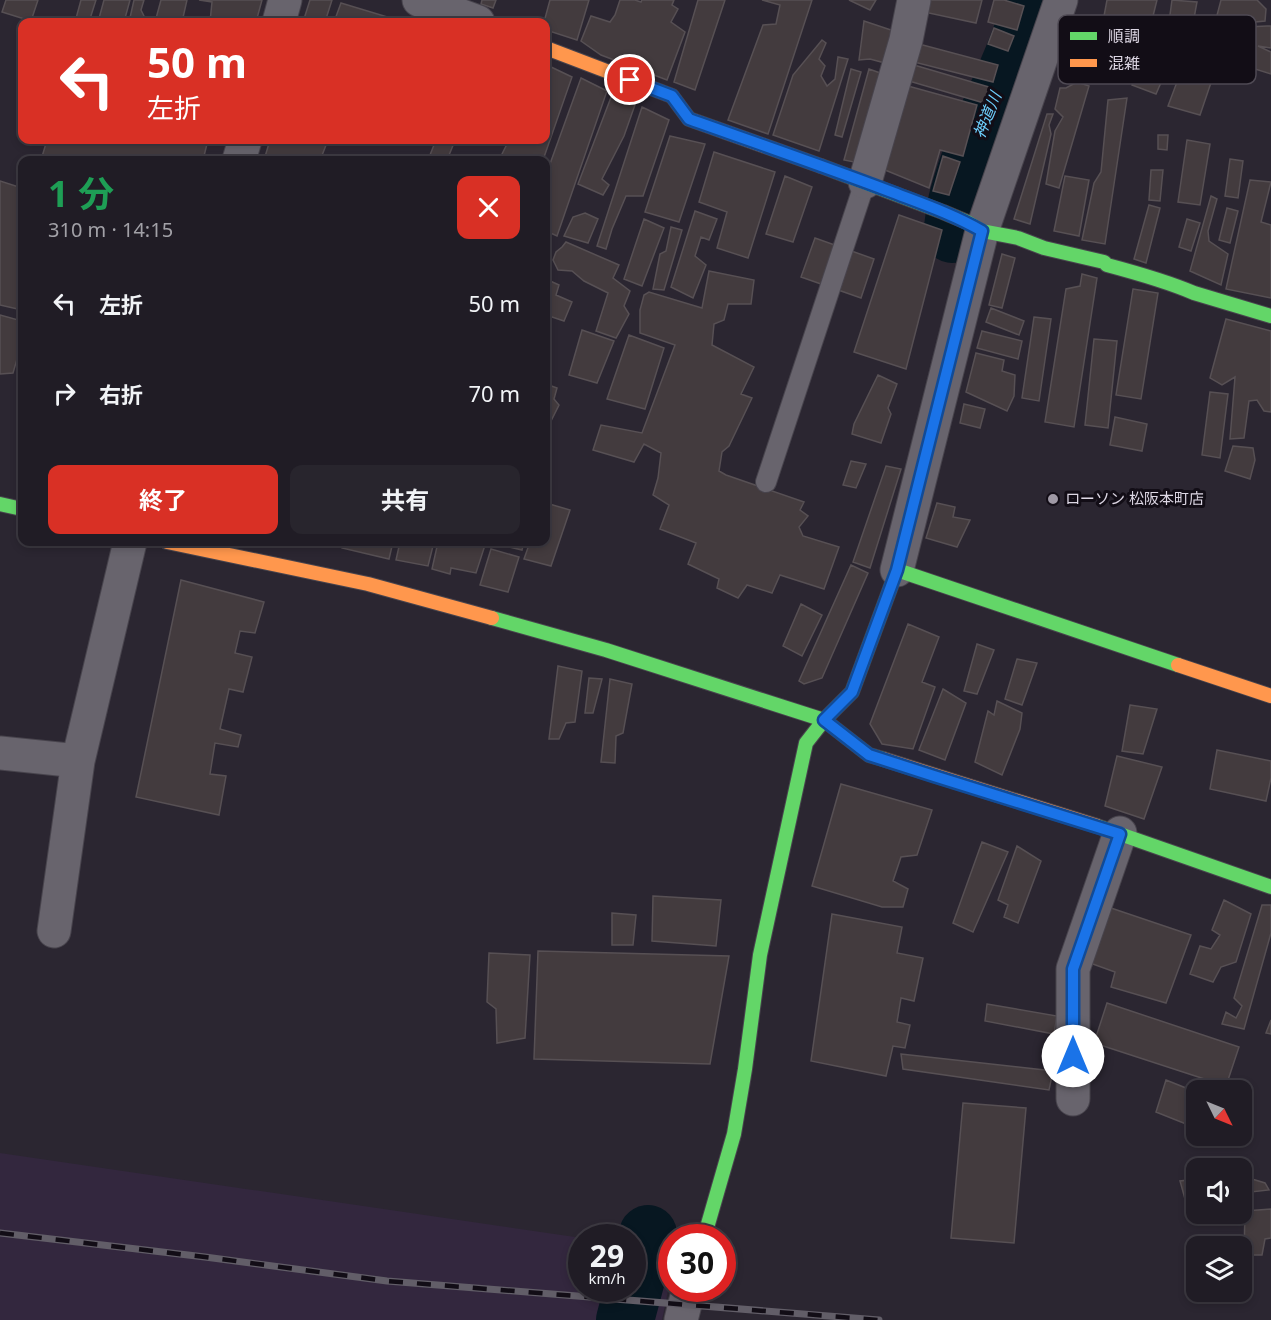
<!DOCTYPE html>
<html lang="ja">
<head>
<meta charset="utf-8">
<style>
  body { margin:0; font-family:"Noto Sans","Noto Sans JP",sans-serif; background:#28252d; color:#f1f3f6; height:100vh; display:flex; flex-direction:column; font-size:22px; white-space:nowrap }
  * { box-sizing:border-box; margin:0 }
  p { font-size:20px; color:#a2a1a7 }
  .icon { flex:none; width:33px; height:33px; fill:none; stroke:currentColor; stroke-width:2; stroke-linecap:round; stroke-linejoin:round }
  .map { position:relative; flex:1; overflow:hidden }
  .sheet { position:absolute; left:18px; top:156px; width:532px; height:390px; display:flex; flex-direction:column; background:#201c25; border-radius:12px; box-shadow:0 3px 9px #0003,0 0 0 2px #3d3a42 }
  .sheet>* { flex:none }
  .hud { position:absolute; left:18px; top:18px; width:532px; height:126px; border-radius:12px; box-shadow:0 3px 9px #0003,0 0 0 2px #3d3a42; background:#d93025; color:#fff; overflow:hidden }
  .needle { width:39px; rotate:133deg }
  .controls { position:absolute; left:1186px; top:1080px; display:grid; gap:12px }
  .controls a { display:grid; place-items:center; width:66px; height:66px; border-radius:12px; background:#201c25; box-shadow:0 3px 9px #0003,0 0 0 2px #3d3a42; font-size:30px }
  .speed { position:absolute; left:568px; top:1224px; display:flex; gap:12px; font-size:30px; font-weight:700; text-align:center }
  .speed>* { display:grid; place-content:center; width:78px; height:78px; border-radius:50%; background:#201c25; box-shadow:0 3px 9px #0003,0 0 0 2px #3d3a42; line-height:1 }
  .speed small { font-size:15px; font-weight:400 }
  .speed .limit { border:9px solid #d22; background:#fff; color:#111 }
  .pin { position:absolute; display:grid; place-items:center; width:51px; height:51px; color:#fff; margin:-26px; border:3px solid #fff; border-radius:50%; box-shadow:0 2px 6px #0007 }
  .me { position:absolute; width:66px; margin:-33px; rotate:0deg; stroke-linejoin:round; filter:drop-shadow(0 0 4px #0008) }
  .turn { display:flex; align-items:center; gap:21px; height:126px; padding:0 30px; font-size:27px }
  .turn .icon { width:78px; height:78px; stroke-width:2.5 }
  .turn b { display:block; font-size:42px; line-height:51px }
  .round { display:grid; place-items:center; flex:none; width:63px; height:63px; border-radius:12px; background:#28252d }
  .overview { display:flex; align-items:center; justify-content:space-between; height:102px; padding:0 30px }
  h1 { font-size:36px; font-weight:700; line-height:45px; color:#1e9e55 }
  .cta { display:flex; gap:12px; margin-top:auto; padding:12px 30px }
  .cta a { flex:1; height:69px; border-radius:12px; background:#d93025; color:#fff; font-size:24px; font-weight:700; line-height:69px; text-align:center }
  .cta a+a { background:#28252d; color:#f1f3f6 }
  ul { padding:0; list-style:none }
  li { display:flex; align-items:center; gap:18px; height:90px; padding:0 30px }
  li div { flex:1 }
  li b { display:block; font-size:22px }
  li em { font-style:normal }
  .map>svg:first-child { display:block }
</style>
</head>
<body>
<div class="map">
<svg width="1271" height="1320" viewBox="0 0 1271 1320">
  <rect width="100%" height="100%" fill="#2b2631"/>
  <path fill="#33273e" d="M0,1153l582,85v50h51v-42l39,5v20l-10,49h-662z"/>
  <g fill="none" stroke-linecap="round" stroke-linejoin="round">
    <path stroke="#071721" stroke-width="58" d="M952,234c2,-12 3,-25 6,-36 18,-69 56,-130 75,-198
      M625,1320l23,-86"/>
  </g>
  <path fill="#433b3e" stroke="#575054" stroke-width="1.5" d="M6,0h32l-7,21 -29,-9z
    M81,0h15l-7,22h-14z
    M104,0h26l-6,22h-26z
    M134,0h10l-3,10 6,12h-18z
    M161,0h26l-5,22h-27z
    M199,0h63l-6,22h-46l2,-20z
    M310,0h22l-7,22h-22z
    M482,0h14l-3,8 -12,-4z
    M550,0h39l-12,40 -31,-10v-8h-2z
    M620,0h15l6,2 1,-2h32l-2,5 6,4 -7,13 14,10 -18,48 -66,-25 -20,-14 10,-25 19,6 5,-7z
    M698,0h27l-30,90 -21,-8z
    M762,0h50l-44,134 -40,-14 35,-95 13,-1 4,-19z
    M849,0h27l-6,10z
    M927,0h55l-6,23 -52,-11z
    M994,0h10l20,6 -7,24 -29,-8z
    M1107,0h50l-7,28 -46,-12z
    M1172,0l25,2 -7,38 -23,-3z
    M1221,0h36l9,9 -1,12 -20,2 -9,10h-11l-15,9z
    M341,3l53,16 -1,3h-59z
    M1079,17l139,45 -18,53 -32,-9 12,-32 -10,-12 -14,32 -24,-9 6,-22 -19,-8 -13,16 -17,-7 -16,17 -14,-7z
    M864,21l30,10 -9,32 -15,-4 -11,1z
    M1267,26h4v22l-13,-2 13,6v22l-35,-11 10,-36z
    M994,28l20,8 -6,15 -20,-7z
    M822,40l4,3 -7,16 6,7 -4,10 6,10 8,-7 3,-22 10,2 -29,92 -46,-16 20,-60z
    M919,44l79,21 -5,17 -79,-20z
    M914,65l75,22 -5,16 -75,-22z
    M549,66l23,11 -29,83h-55l1,-4 10,4 10,-20h37v-67z
    M851,69l10,3 -19,65 -7,-2z
    M869,69l14,5 -29,88 -10,-2z
    M581,78l26,13 -50,145 -11,-5v-56z
    M1077,82l12,4 -30,102 -13,-4 9,-53 8,-14 -8,-8 5,-21h6z
    M908,86l69,19 -14,51 -23,-6 -11,38 -44,-18z
    M613,92l23,10 -12,34 -22,43 7,6 -6,10 -25,-11z
    M1127,98l-22,146 -23,-4 12,-57 7,-11 7,-72z
    M642,107l27,13 -26,76h-17l-14,33 -6,20 -9,-3z
    M1047,114h6l-4,11 2,9 -21,90 -16,-5z
    M1158,135h10l-1,15 -9,-1z
    M670,136l35,8 -26,78 -34,-10z
    M47,140h161l-5,20h-162z
    M270,140h58l-7,18 7,2h-64z
    M436,140h17l1,3 -7,17h-19z
    M1187,140l23,4 -10,61 -22,-3z
    M714,152l61,20 -27,86 -31,-10 10,-36 -28,-10z
    M943,156l17,6 -11,33 -16,-4z
    M1230,159l13,2 -5,37 -13,-2z
    M1151,170h12l-3,31 -11,-1z
    M785,176l27,11 -19,55 -27,-8z
    M1065,176l24,4 -10,56 -25,-5z
    M1250,180l21,2 -10,40 10,3v73l-45,-9z
    M0,181l22,7v122l-22,-5z
    M1211,196l6,3 -9,32 1,10 19,13 -7,31 -31,-14z
    M1149,205l11,3 -14,55 -12,-4z
    M1227,208l11,3 -8,32 -11,-3z
    M695,211l22,8 -8,21 -8,-3 -6,19 11,9 -13,33 -22,-11z
    M585,213l13,6 -10,24 -24,-7 9,-19z
    M899,215l43,15 -36,139 -52,-17z
    M644,219l20,9 -22,58 -18,-7z
    M1187,219l13,4 -9,28 -12,-4z
    M671,227l11,3 -18,60 -11,-1 7,-35 6,-3z
    M815,238l59,21 -13,39 -60,-21z
    M566,242l53,23 -6,13 17,13 -6,15 5,8 -13,24 -20,-7 12,-38 -24,-12 -12,-10 -14,-1 -5,-10 3,-8 6,-5z
    M1002,254l13,4 -13,50 -13,-3z
    M709,271l45,9 -3,24h-23l-4,16 -10,4 -2,21 42,22 -13,27 11,4 -23,48 -7,6 -3,19 7,4 78,27 -4,8 8,6 -9,11 4,9 36,11 -15,42 -44,-14 -8,18 -25,-8 -9,13 -21,-10 2,-9 -31,-15 8,-21 -36,-14 9,-24 -16,-10 5,-17 3,-25 -17,-9 -10,18 -41,-12 8,-25 41,8 33,-88 -35,-12v-23l4,-15 5,-3 53,16z
    M1082,274l15,4 -23,149 -29,-5 21,-133 14,-3z
    M548,280l11,5 -3,10 16,7 -8,19 -18,-6v-25z
    M1133,289l25,4 -17,106 -25,-4z
    M991,308l33,13 -5,14 -33,-13z
    M0,315l22,6v21l-9,31 -13,1z
    M1034,317l17,2 -12,82 -17,-3z
    M1226,319l45,12v81l-7,-1 -7,-11 -8,1 -5,37 -14,1 5,-62 -13,8 -12,-7z
    M582,330l32,11 -17,42 -28,-8z
    M982,331l40,10 -4,18 -41,-11z
    M629,335l35,13 -19,61 -38,-10z
    M1094,339l23,2 -9,87 -23,-3z
    M976,353l28,7 -2,11 13,4 -1,21 -7,15 -41,-19z
    M878,375l19,9 -9,24 3,6 -10,29 -29,-9 2,-10z
    M546,384l11,4 -3,11 5,6 -13,26z
    M1210,392l18,2 -8,64 -18,-3z
    M964,404l21,5 -5,19 -20,-5z
    M1115,417l32,7 -5,27 -32,-6z
    M1233,446l20,2 2,12 -5,19 -25,-8z
    M851,461l15,3 -10,24 -13,-3z
    M886,466l15,3 -31,99 -17,-6z
    M546,503l24,7 -19,56 -27,-7 6,-17h16z
    M937,503l18,4 -2,10 17,3 -13,27 -31,-9z
    M343,542h50l-4,17 -47,-11z
    M400,542h34l-6,24 -32,-6z
    M438,542h48l-10,31 -25,-5 -1,6 -18,-5z
    M493,542h31l-2,8 -29,-7z
    M491,549l28,8 -11,35 -28,-7z
    M851,565l17,8 -46,105 -18,6 -5,-3z
    M181,580l83,22 -9,31 -15,-2 -5,22 17,4 -9,35 -14,-3 -9,40 21,6 -3,12 -23,-4 -5,31 16,2 -7,39 -83,-18z
    M801,604l21,11 -20,41 -19,-10z
    M908,624l31,13 -17,45 13,5 -22,62 -31,-5 -12,-20z
    M977,644l17,6 -17,44 -13,-3z
    M1017,659l20,4 -15,42 -17,-6z
    M558,666l24,5 -7,51 -9,1 -7,16h-10z
    M589,678l13,1 -9,34h-8z
    M610,679l22,5 -9,49 -7,3 -1,27 -14,-1z
    M943,689l23,14 -21,57 -26,-10z
    M997,701l25,12 -2,16 -18,46 -27,-13 13,-51 6,4z
    M1130,705l27,4 -14,45 -21,-3z
    M1217,750l54,11v17l-5,23 -56,-12z
    M1117,756l45,11 -18,52 -39,-13z
    M841,784l91,26 -15,45 -16,2 -8,24 15,8 -5,18h-21l-70,-21z
    M982,842l26,10 -35,80 -20,-9z
    M1017,846l24,15 -23,62 -14,-6 4,-12 -10,-5z
    M653,896l68,4 -5,46 -64,-5z
    M1224,900l27,14 -15,48 -15,5 -8,15 -23,-8 10,-28 11,3 9,-14 -8,-5z
    M1262,905h9v28l-27,96 -22,-5 4,-12 10,6 6,-12 -8,-8z
    M1108,907l83,28 -25,68 -55,-16 4,-15 -25,-9z
    M612,913l24,2 -3,30h-21z
    M832,914l70,13 -5,26 26,5 -9,43 -13,-3 -4,24 13,3 -5,23 -12,-2 -7,30 -75,-15z
    M538,951l191,5 -19,108 -176,-5z
    M489,953l41,2 -5,83 -28,5 -1,-34 -9,-7z
    M1107,1003l132,44 -13,39 -132,-43z
    M987,1004l70,12 -3,18 -69,-13z
    M1271,1020v14l-5,-1z
    M901,1054l152,17 -4,19 -146,-21z
    M1166,1080l30,12 -10,32 -30,-12z
    M963,1103l63,5 -12,135 -63,-5z
    M1242,1178l10,1 13,4 4,7 -27,3z
    M1197,1179v19l-12,1 -5,-18z
    M1271,1209v29l-6,1 -3,16h-18l1,-44z"/>
  <g fill="none" stroke-linecap="round" stroke-linejoin="round">
    <g stroke="#48444d" stroke-width="22">
      <path id="lane" d="M766,482l99,-300"/>
    </g>
    <g stroke="#48444d" stroke-width="35">
      <path id="street" d="M419,0l59,22
        M279,22l6,-22
        M239,160l6,-20
        M865,182l41,-142 8,-40
        M897,570l85,-339 79,-231
        M0,753l78,8
        M54,931l24,-170 52,-219
        M1073,1099v-130l47,-136
        M681,1320l8,-32"/>
    </g>
    <g stroke="#48444d" stroke-width="16">
      <path id="fast" d="M821,166l122,46 24,10 15,9 36,7 26,10 60,14 3,3c30,8 59,16 87,28l77,23
        M0,504l22,5
        M492,618l114,32 218,70 28,-28 45,-122 281,95
        M1097,826l174,61
        M704,1238l30,-104 11,-65 15,-114 46,-212 18,-23 45,35 14,4"/>
    </g>
    <g stroke="#48444d" stroke-width="16">
      <path id="slow" d="M546,48l126,48 17,23 132,47
        M167,542l201,42 124,34
        M1178,665l93,31
        M883,759l214,67"/>
    </g>
    <use href="#lane" stroke="#68646d" stroke-width="20"/>
    <use href="#street" stroke="#68646d" stroke-width="33"/>
    <use href="#fast" stroke="#63d668" stroke-width="14"/>
    <use href="#slow" stroke="#ff974d" stroke-width="14"/>
    <g stroke="#625e68" stroke-width="7">
      <path id="rail" d="M0,1233l205,24 182,24 492,39"/>
    </g>
    <use href="#rail" stroke="#120d16" stroke-width="4.5" stroke-dasharray="14" stroke-linecap="butt"/>
  </g>
  <g fill="none" stroke-linecap="round" stroke-linejoin="round">
    <g stroke="#114b97" stroke-width="15">
      <path id="route" d="M630,80l42,16 17,23c67,24 134,47 200,72 31,12 64,23 93,40l-85,339 -45,122 -28,28 45,35 65,21 186,58 -47,135v87"/>
    </g>
    <use href="#route" stroke="#1a73e8" stroke-width="10"/>
  </g>
  <circle fill="#9f99a5" stroke="#120d16" stroke-width="2" cx="1053" cy="499" r="6"/>
  <g text-anchor="middle" stroke-width="6" stroke-linejoin="round" paint-order="stroke">
    <g font-size="15" fill="#ddd7e4" stroke="#120d16" text-anchor="start">
      <text x="1065" y="504">ローソン 松阪本町店</text>
    </g>
    <g font-size="16" font-style="italic" fill="#6dcefc" stroke="#120d16">
      <text transform="translate(987 115) rotate(-68)" y="6">神道川</text>
    </g>
  </g>
  <rect x="1058" y="15" width="198" height="69" rx="9" fill="#120d16" stroke="#4f4a54" stroke-width="1.5"/>
  <rect x="1070" y="32" width="27" height="8" fill="#63d668"/>
  <rect x="1070" y="59" width="27" height="8" fill="#ff974d"/>
  <g font-size="16" fill="#ddd7e4">
    <text x="1108" y="42">順調</text>
    <text x="1108" y="69">混雑</text>
  </g>
</svg>
<div class="controls">
<a><svg class="needle" viewBox="-14 -14 28 28"><path d="M0-13l5 13h-10z" fill="#e53935"/><path d="M0 13l5-13h-10z" fill="#a2a1a7"/></svg></a>
<a><svg class="icon" aria-label="sound" viewBox="0 0 24 24"><path d="M4 9h4l5-4v14l-5-4H4zM17 9q2 3 0 6"/></svg></a>
<a><svg class="icon" aria-label="layers" viewBox="0 0 24 24"><path d="M12 4l9 5-9 5-9-5zM3 14l9 5 9-5"/></svg></a>
</div>
<div class="speed"><div>29<small>km/h</small></div><div class="limit">30</div></div>
<div class="pin" style="left:630px;top:80px;background:#d93025"><svg class="icon" aria-label="arrive" viewBox="0 0 24 24"><path d="M6 21V4h12l-3 4 3 4H6"/></svg></div>
<svg class="me" style="left:1073px;top:1056px" viewBox="-20 -20 40 40"><circle r="19" fill="#fff"/><path d="M0-13L10 11 0 6-10 11z" fill="#1a73e8"/></svg>
<div class="hud">
<div class="turn"><svg class="icon" aria-label="left" viewBox="0 0 24 24"><path d="M17 20v-9H6M10 6l-5 5 5 5"/></svg><div><b>50 m</b>左折</div></div>
</div>
<section class="sheet">
<div class="overview"><div><h1>1 分</h1><p>310 m · 14:15</p></div><a class="round" style="background:#d93025;color:#fff"><svg class="icon" aria-label="close" viewBox="0 0 24 24"><path d="M6 6l12 12M18 6L6 18"/></svg></a></div>
<ul>
<li><svg class="icon" aria-label="left" viewBox="0 0 24 24"><path d="M17 20v-9H6M10 6l-5 5 5 5"/></svg><div><b>左折</b></div><em>50 m</em></li>
<li><svg class="icon" aria-label="right" viewBox="0 0 24 24"><path d="M7 20v-9h11M14 6l5 5-5 5"/></svg><div><b>右折</b></div><em>70 m</em></li>
</ul>
<div class="cta"><a>終了</a><a>共有</a></div>
</section>
</div>
</body>
</html>
